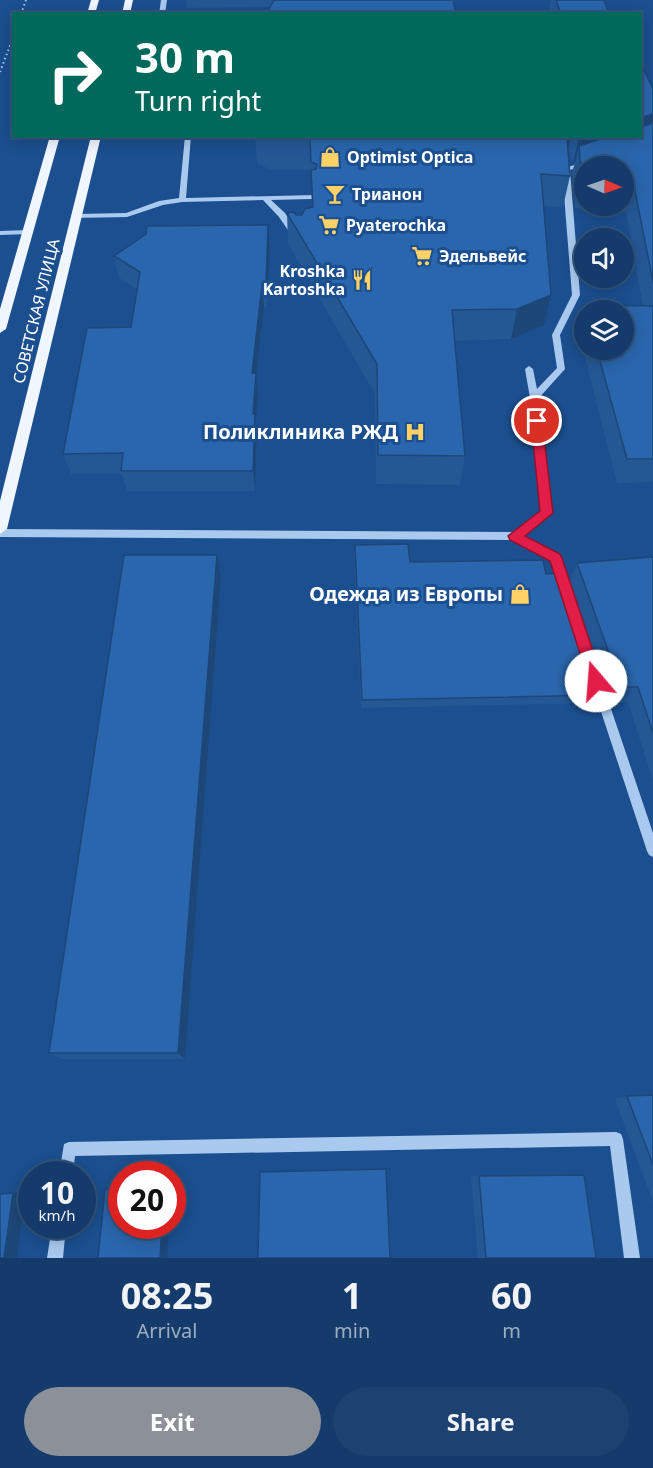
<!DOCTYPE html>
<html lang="en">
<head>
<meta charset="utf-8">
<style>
  body { margin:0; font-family:"Noto Sans",sans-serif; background:#1d4271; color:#f1f3f6; height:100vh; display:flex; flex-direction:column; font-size:22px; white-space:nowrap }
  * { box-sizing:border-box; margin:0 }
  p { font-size:20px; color:#9dadc1 }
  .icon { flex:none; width:33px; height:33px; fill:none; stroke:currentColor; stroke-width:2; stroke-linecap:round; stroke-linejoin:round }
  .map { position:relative; height:1258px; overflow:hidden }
  .sheet { display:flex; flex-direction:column; background:#143b6b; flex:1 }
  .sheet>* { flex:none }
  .banner { position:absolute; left:12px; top:12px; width:630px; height:126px; border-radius:0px; box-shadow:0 3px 15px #0003,0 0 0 2px #33557e; background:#00695c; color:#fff; overflow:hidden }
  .needle { width:39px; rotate:92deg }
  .buttons { position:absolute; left:574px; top:156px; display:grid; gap:12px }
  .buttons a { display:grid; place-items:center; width:60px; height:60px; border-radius:50%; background:#143b6b; box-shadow:0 3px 15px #0003,0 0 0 2px #33557e; font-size:30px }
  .speed { position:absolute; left:18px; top:1161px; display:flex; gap:12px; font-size:30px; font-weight:700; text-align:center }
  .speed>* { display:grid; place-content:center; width:78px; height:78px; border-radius:50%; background:#143b6b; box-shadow:0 3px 15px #0003,0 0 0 2px #33557e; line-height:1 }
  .speed small { font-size:15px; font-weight:400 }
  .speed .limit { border:9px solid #d22; background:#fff; color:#111 }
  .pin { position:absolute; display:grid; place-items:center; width:51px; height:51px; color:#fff; margin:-26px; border:3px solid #fff; border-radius:50%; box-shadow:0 2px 6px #0007 }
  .me { position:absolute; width:66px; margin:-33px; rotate:342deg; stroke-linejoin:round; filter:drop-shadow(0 0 4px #0008) }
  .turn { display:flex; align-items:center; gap:21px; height:126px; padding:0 24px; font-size:27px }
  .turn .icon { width:78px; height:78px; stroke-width:2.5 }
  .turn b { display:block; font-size:42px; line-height:51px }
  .eta { display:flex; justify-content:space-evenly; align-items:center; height:102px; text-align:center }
  .eta b { font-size:36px; font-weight:700; line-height:42px }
  .primary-button { display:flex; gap:12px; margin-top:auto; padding:12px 24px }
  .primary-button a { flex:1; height:69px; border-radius:36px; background:#8c9099; color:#fff; font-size:24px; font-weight:700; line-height:69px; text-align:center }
  .primary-button a+a { background:#1d4271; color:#f1f3f6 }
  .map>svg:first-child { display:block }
</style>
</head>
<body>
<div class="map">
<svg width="653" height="1258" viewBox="0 0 653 1258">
  <rect width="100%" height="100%" fill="#1b4f8f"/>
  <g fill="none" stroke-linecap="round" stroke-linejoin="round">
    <path stroke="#a9c9ee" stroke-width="2" stroke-dasharray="1.5 3" stroke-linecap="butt" d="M21,14l5,-14
      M0,72l14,-37"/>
    <path fill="#a9c9ee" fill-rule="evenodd" d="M161,0h6l-2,14h-6z
      M185,136h6l-5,62 129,-3v4h-3l-41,1 14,13 14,21 -1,2h-6l-13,-19 -16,-17 -81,2 -19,3 -36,12 -54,1v-4h3l50,-1 33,-12 20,-3z
      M587,161l4,2 -2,1 -19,6 10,125 -20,40 5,34 -27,30 14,114 -29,23 36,19 1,3 93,275v24l-4,-2 -2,-4 -96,-291 -37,-20 -514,-3v-8l513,3 29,-21 -12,-113 -5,-29 4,-3 4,3 4,20 20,-21 -5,-33 20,-40 -10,-126z
      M27,230l4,2 -1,2 -30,1v-4z
      M616,1132l5,2 2,5 17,119h-16l-14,-112 -535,10 -2,18h-14l5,-30 5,-2z
      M52,1226h14l-3,32h-16z"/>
    <path fill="#f0f6ff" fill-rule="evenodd" d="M91,0h8l-4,14h-8z
      M125,0h8l-3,14h-8z
      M50,136h10l-54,193 -6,4v-24z
      M91,136h10l-94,393 -7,5v-33z"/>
  </g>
  <path fill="#245895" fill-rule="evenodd" d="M186,0h267l-184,7 -82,1z
    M551,0h53l5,14h-61z
    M653,89v393l-36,1 -39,-153 7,-25 58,1 -17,-94 -51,-4 -3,-36 3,-9h-2l-5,-15 2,28 -7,31 -19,-1v119l-33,14 -56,2 10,115 -5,29 -84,-1 -1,-90 -87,-150 -1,-31 15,2 10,-8 -1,-37h-40l-14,-7 -2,-27h228v1l8,2 35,-1 1,-2h113zM585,166h39v40h-39zM585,310h39v40h-39z
    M270,247l-3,60h-3l-8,69 2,19 -2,25 1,15 -2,56h-128l-5,-17h-51l-8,-20 68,-127 6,-38 -18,-11 -5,-22z
    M355,545l55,17 136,12 54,121 -4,8 -235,5 -7,-154z
    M653,557v224l-25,-79 -17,1 -41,-122 7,-18z
    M221,577l-36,482h-123l-13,-6z
    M653,1095v107l-38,-103 12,-3z
    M584,1175l12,83h-118l-7,-82z"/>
  <path fill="#1d4779" d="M653,114v22l-74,10 -4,17h-2l6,-26 61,-1v-18z
    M569,136h2l-7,30 3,-28z
    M268,225l2,22 -3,60 -1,-22z
    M262,285l2,22 -8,69 2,19 -2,25 1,15 -2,56 -2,-20 -1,-98z
    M551,295l-7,30 -33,14 6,-30z
    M217,555l4,22 -36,482 -7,-6z
    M13,1193h12l-8,65h-13z
    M162,1226h7l-2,32h-7z"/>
  <path fill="#2a66ad" stroke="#1d4779" stroke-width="1.5" d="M274,0h179l3,14h-190z
    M556,0h48l5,14h-48z
    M640,61l13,28v25l-13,4z
    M653,123v159l-19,-96 -10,-1v-19h-39v16h-3l-3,-36 30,-10h31v-9z
    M263,136h220v1l8,2 2,-3h28l5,2 1,-2h42l-2,2 3,38 -29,-2 10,121 -34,14 -65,1 13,146 -87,-1 -1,-91 -90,-151 6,-1 3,3h6l3,-6 8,-2 -2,-37 5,-1 1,-5 -6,-2 -1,-23h-41z
    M268,225l-2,60h-4l-10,88h4l-3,41h2l-2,57h-132l2,-18 -60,1 24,-126 44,-1 9,-55 -26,-16 32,-22 1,-8z
    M585,305l68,1v153h-26l-30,-109h27v-40h-37z
    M408,544l2,18 133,-2 3,14 13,-1 41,122 -238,5 -7,-155z
    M124,555h93l-39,498h-129z
    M653,557v176l-15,-46h-17l-44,-124z
    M653,1095v70l-26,-69z
    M386,1169l4,89h-132l2,-86z
    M584,1175l12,83h-110l-7,-82z
    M105,1189h17v37h40l-2,32h-62z
    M13,1193l-9,65h-4v-64z"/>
  <path fill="#e11d48" stroke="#92132f" stroke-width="1.5" d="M537,417l5,4 11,92 -28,23 35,18 2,4 41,123 -2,5 -5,2 -5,-2 -2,-5 -39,-120 -40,-21 -2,-4 32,-25 -9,-90z"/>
  <defs>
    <g id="shop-bare" transform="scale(1.62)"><path d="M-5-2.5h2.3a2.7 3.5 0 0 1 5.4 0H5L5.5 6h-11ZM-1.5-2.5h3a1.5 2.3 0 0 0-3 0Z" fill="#ffd166" stroke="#1b4f8f" stroke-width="2.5" paint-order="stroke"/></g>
    <g id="bar-bare" transform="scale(1.62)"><path d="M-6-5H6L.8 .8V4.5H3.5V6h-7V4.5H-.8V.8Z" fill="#ffd166" stroke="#1b4f8f" stroke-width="2.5" paint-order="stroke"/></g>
    <g id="supermarket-bare" transform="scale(1.62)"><path d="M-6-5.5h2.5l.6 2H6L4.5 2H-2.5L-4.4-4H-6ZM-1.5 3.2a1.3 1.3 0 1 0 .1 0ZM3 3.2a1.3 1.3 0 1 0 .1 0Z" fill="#ffd166" stroke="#1b4f8f" stroke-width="2.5" paint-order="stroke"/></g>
    <g id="restaurant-bare" transform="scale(1.62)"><path d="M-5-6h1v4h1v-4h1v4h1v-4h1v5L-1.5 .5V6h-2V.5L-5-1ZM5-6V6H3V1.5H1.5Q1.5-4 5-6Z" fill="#ffd166" stroke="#1b4f8f" stroke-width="2.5" paint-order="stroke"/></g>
    <g id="hospital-bare" transform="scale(1.62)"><path d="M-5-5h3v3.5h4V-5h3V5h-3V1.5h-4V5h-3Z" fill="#ffd166" stroke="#1b4f8f" stroke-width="2.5" paint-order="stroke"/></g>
  </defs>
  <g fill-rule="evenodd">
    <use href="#shop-bare" x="330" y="157"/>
    <use href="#bar-bare" x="335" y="194"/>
    <use href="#supermarket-bare" x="329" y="225"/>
    <use href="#supermarket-bare" x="422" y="256"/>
    <use href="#restaurant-bare" x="362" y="280"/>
    <use href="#hospital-bare" x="415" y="432"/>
    <use href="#shop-bare" x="520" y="594"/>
  </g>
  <g text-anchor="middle" stroke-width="6" stroke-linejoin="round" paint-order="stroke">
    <g font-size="16" font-weight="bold" fill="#fff" stroke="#1b4f8f" text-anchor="start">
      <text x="347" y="163">Optimist Optica</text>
      <text x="352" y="200">Трианон</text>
      <text x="346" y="231">Pyaterochka</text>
      <text x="439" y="262">Эдельвейс</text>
      <text x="345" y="277" text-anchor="end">Kroshka<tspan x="345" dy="18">Kartoshka</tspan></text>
    </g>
    <g font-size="16" fill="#fff" stroke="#1b4f8f">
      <text transform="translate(36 311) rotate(-76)" y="6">СОВЕТСКАЯ УЛИЦА</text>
    </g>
    <g font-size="20" font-weight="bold" fill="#fff" stroke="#1b4f8f" text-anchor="end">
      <text x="398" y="439">Поликлиника РЖД</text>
      <text x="503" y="601">Одежда из Европы</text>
    </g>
  </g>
</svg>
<div class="buttons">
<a><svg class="needle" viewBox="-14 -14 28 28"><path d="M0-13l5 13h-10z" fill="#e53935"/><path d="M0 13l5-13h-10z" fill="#9dadc1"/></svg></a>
<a><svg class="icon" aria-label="sound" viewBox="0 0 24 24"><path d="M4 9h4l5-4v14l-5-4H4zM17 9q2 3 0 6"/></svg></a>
<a><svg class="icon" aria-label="layers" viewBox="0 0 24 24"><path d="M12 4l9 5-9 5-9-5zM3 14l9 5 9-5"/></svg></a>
</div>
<div class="speed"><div>10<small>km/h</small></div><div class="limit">20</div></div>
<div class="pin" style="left:537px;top:421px;background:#d93025"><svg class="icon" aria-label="arrive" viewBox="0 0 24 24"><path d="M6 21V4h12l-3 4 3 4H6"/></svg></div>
<svg class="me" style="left:596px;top:681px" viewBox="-20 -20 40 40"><circle r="19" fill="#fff"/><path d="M0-13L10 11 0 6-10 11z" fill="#e11d48"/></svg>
<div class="banner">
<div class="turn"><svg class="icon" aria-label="right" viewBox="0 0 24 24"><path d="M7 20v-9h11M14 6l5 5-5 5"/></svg><div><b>30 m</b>Turn right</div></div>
</div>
</div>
<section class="sheet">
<div class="eta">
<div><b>08:25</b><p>Arrival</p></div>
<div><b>1</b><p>min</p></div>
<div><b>60</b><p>m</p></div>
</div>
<div class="primary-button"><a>Exit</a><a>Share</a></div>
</section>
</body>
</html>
